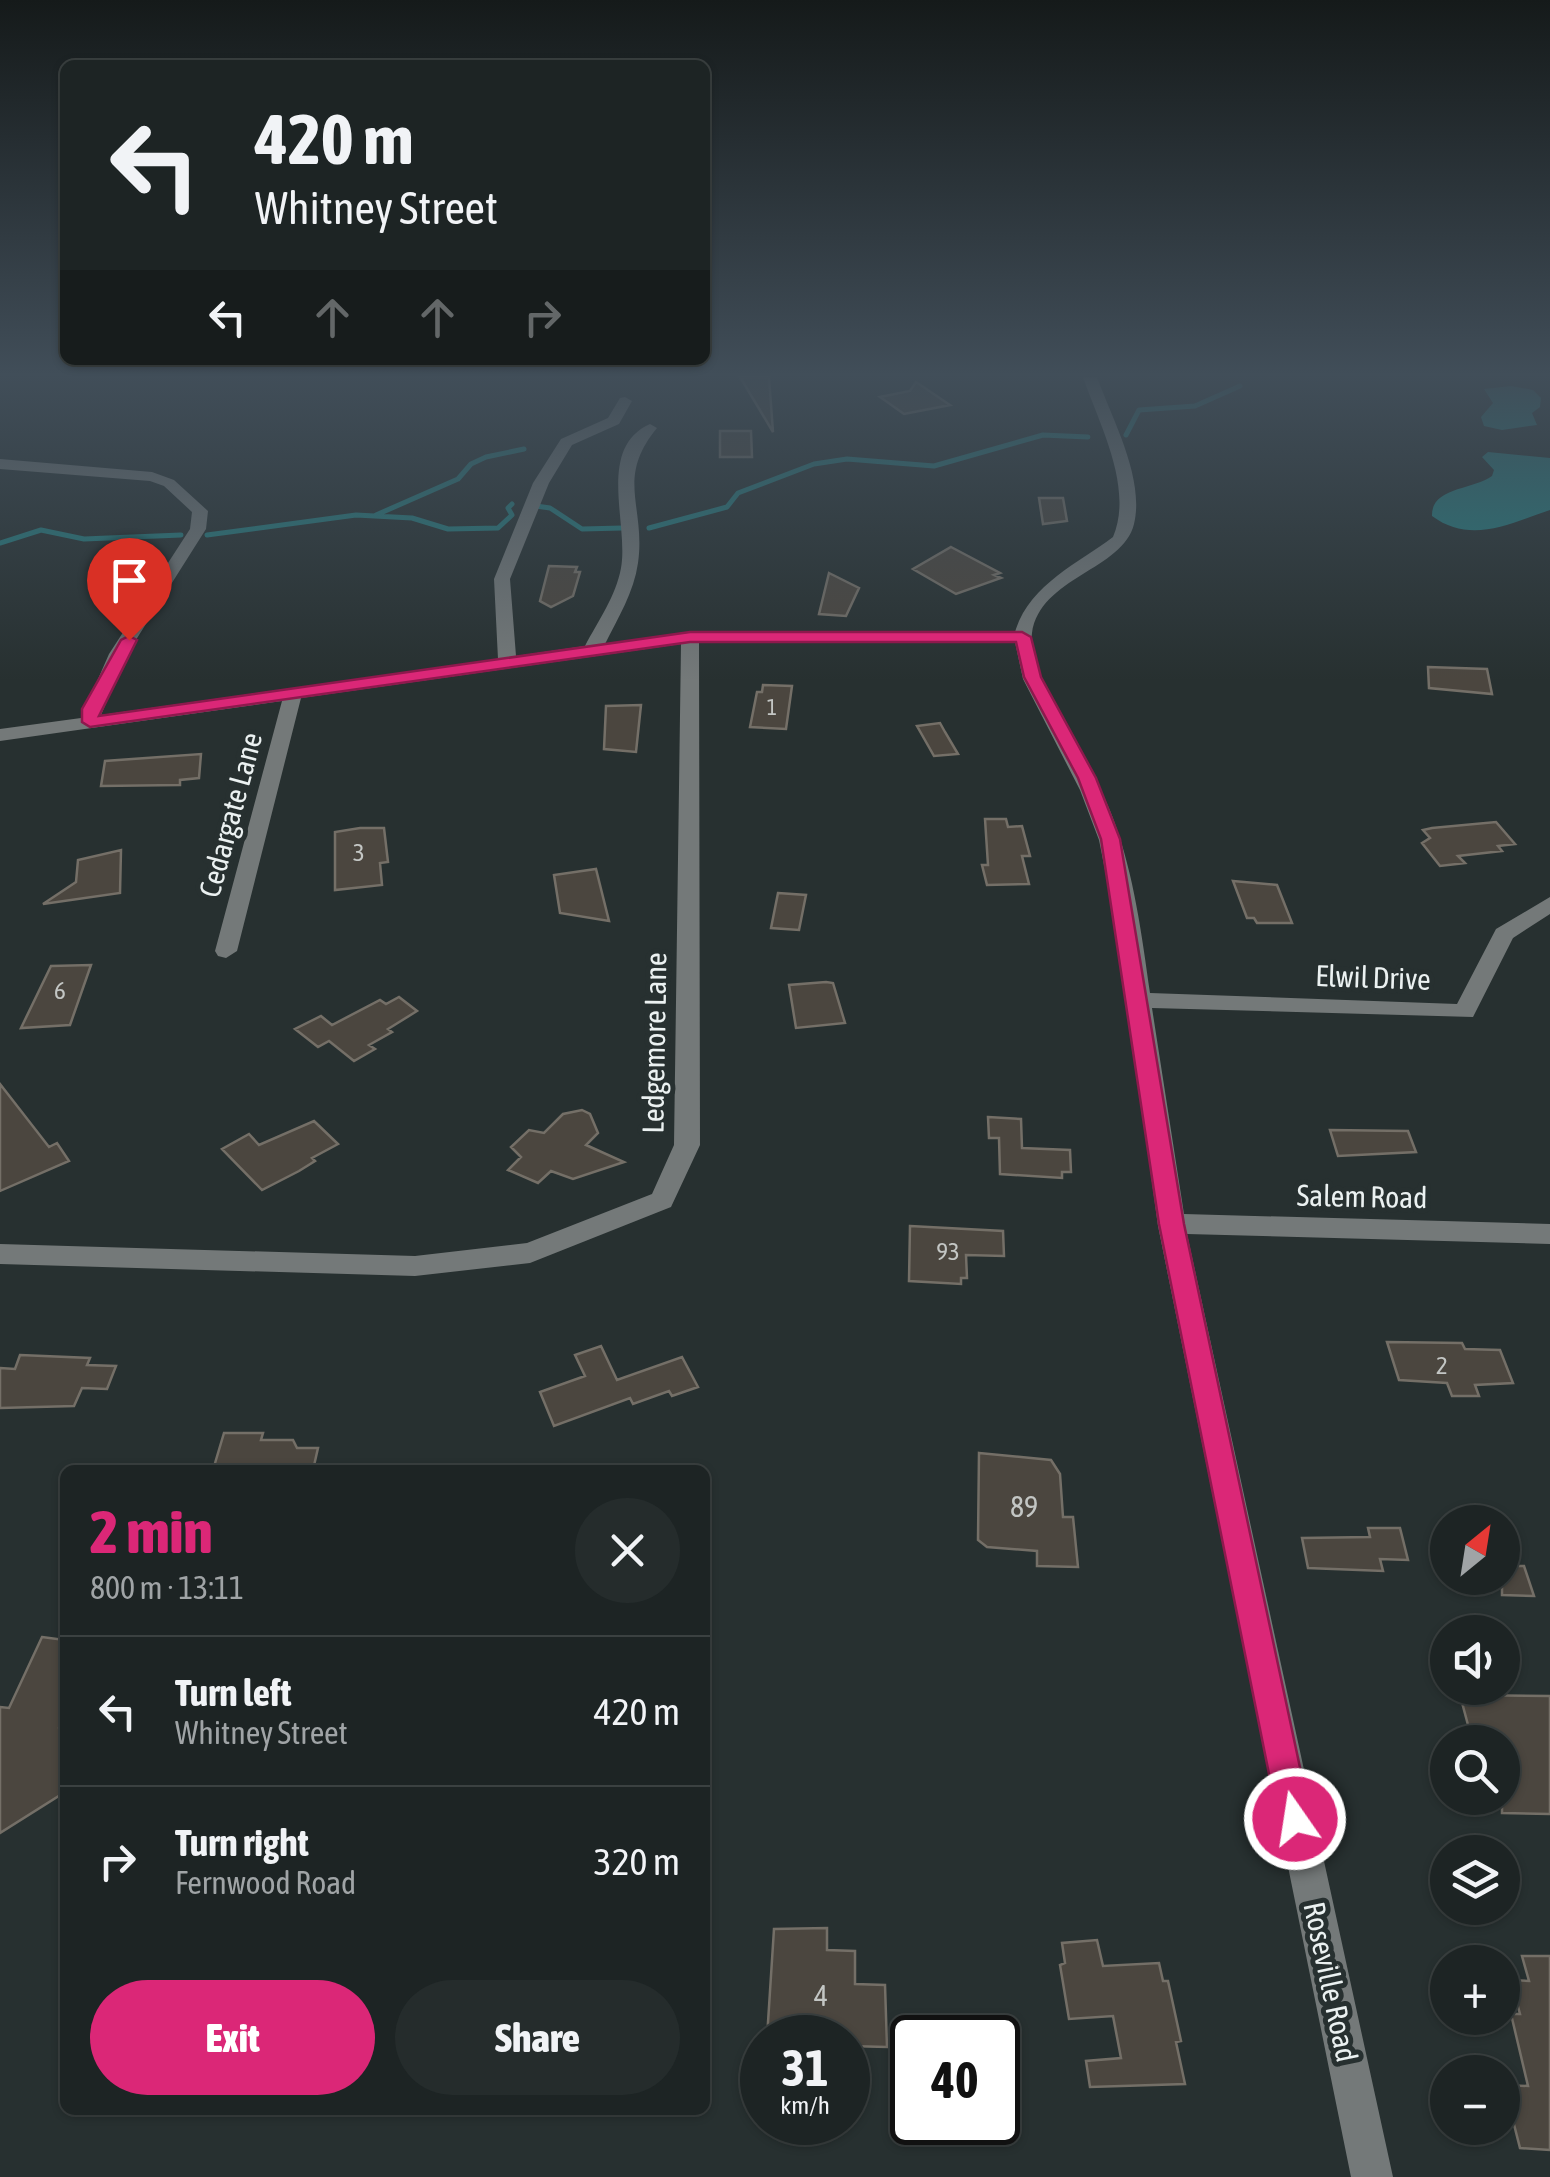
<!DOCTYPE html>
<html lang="en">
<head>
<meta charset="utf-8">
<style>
  body { margin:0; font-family:"Asap Condensed",sans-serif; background:#252c2c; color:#f1f3f6; height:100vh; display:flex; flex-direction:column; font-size:38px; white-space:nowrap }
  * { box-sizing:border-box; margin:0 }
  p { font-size:32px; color:#a0a4a6 }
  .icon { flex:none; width:55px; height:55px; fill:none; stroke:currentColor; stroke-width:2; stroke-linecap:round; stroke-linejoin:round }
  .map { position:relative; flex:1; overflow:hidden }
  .sheet { position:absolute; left:60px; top:1465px; width:650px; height:650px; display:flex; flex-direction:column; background:#1d2424; border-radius:15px; box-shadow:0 2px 8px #0004,0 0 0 2px #3b4141 }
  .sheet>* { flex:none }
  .hud { position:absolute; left:60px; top:60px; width:650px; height:305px; border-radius:15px; box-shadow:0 2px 8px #0004,0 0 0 2px #3b4141; background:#1d2424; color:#f1f3f6; overflow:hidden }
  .needle { width:65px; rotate:30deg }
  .tools { position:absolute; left:1430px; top:1505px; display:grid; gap:20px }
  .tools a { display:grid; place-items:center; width:90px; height:90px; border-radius:50%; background:#1d2424; box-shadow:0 2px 8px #0004,0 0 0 2px #3b4141; font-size:50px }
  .speed { position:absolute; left:740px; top:2015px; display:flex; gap:20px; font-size:50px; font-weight:700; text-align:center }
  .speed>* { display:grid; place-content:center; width:130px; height:130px; border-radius:50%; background:#1d2424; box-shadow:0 2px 8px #0004,0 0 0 2px #3b4141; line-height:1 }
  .speed small { font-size:25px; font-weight:400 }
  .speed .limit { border:5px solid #111; border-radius:15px; background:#fff; color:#111 }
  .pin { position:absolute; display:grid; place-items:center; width:85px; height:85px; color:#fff; margin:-102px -42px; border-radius:50% 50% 50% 0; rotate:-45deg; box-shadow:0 0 10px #0007 }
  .pin .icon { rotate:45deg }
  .me { position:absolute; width:110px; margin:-55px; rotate:347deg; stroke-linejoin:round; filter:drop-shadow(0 0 8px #0008) }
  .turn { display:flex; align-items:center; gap:35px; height:210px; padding:0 30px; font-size:45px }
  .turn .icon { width:130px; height:130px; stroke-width:2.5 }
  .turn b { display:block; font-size:70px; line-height:85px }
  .lanes { display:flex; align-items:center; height:95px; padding:0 30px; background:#0003; justify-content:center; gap:50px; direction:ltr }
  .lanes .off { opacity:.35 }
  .round { display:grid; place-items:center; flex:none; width:105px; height:105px; border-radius:52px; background:#252c2c }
  .overview { display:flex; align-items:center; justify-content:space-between; height:170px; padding:0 30px }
  h1 { font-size:60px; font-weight:800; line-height:75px; color:#db2777 }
  .cta { display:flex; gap:20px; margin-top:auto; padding:20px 30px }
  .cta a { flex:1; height:115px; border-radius:60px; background:#db2777; color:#fff; font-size:40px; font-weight:800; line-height:115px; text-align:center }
  .cta a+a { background:#252c2c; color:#f1f3f6 }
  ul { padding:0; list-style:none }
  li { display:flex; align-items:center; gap:30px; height:150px; padding:0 30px; border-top:2px solid #3b4141 }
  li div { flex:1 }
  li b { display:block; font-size:38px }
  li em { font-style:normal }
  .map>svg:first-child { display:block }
</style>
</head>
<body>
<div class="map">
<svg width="1550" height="2177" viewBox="0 0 1550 2177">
  <rect width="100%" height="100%" fill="#273030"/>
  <path fill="#267d7f" d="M1511,386l22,4 8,8 -1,9 -8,6 5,12 -35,5 -18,-4 -3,-9 12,-14 -9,-14z
    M1488,452l62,6v52c-39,13 -79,35 -118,6 -1,-29 41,-26 60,-40l2,-6 -12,-13z"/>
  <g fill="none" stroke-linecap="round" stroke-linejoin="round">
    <path stroke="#267d7f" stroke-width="5" d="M1126,435l13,-25 56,-4 45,-20
      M536,506l14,2 32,21 40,-1
      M376,515l82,-36 13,-15 15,-7 38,-8
      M649,528l78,-21 11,-14 76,-29 33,-5 87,7 109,-31 45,2
      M207,535l149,-20 56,3 36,11 50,-1 14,-13 -4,-7 4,-4
      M0,543l41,-13 43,9 97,-4"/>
  </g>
  <path fill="#4b463f" stroke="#746f67" stroke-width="2.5" d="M740,377h29l4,55z
    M916,382l34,23 -46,9 -24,-17 30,-6z
    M720,431h31l1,26h-32z
    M1039,498h24l4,23 -24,3z
    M951,547l49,26 -6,2 7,3 -45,16 -43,-25z
    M549,566l28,1 -2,5h5l-7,24 -22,11 -11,-6z
    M829,573l30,15 -13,28 -27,-2z
    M1428,667l59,2 5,25 -63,-6z
    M763,685l29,1 -6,43 -36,-2 7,-35h5z
    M641,705l-5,47 -32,-3 2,-43z
    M940,723l5,9 13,22 -24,2 -17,-30z
    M201,754l-2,24 -19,2v5l-79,1 4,-25z
    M985,819h21l2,8 14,-1 8,30h-8l7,28 -42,1 -5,-20h6z
    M1496,822l19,22 -17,2 4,5 -44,5 7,7 -25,3 -18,-23 8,-5 -7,-8 9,-2z
    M360,828h24l4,34 -8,1 2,22 -47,5v-58z
    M121,850l-1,43 -77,11 33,-22 2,-22z
    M596,869l13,52 -49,-8 -6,-38z
    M1233,881l44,4 15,38h-35l-3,-5h-7z
    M778,893l28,2 -7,35 -28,-2z
    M91,965l-21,60 -49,3 30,-62z
    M826,982l7,1 12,40 -49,5 -7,-43z
    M399,997l18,14 -29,18 4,3 -23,13 6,4 -21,12 -25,-20 -11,6 -23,-18 26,-13 11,9 48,-25 6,4z
    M0,1084l49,63 8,-4 12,18 -69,30z
    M582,1110l8,4 8,19 -12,12 38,17 -51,17 -22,-8 -13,12 -30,-13 13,-13 -10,-10 18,-17 15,3 19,-19z
    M988,1117l33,2 1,29 48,2 1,22h-9v6l-62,-4 -1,-36h-10z
    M314,1121l24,23 -26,14 3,3 -16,10 -37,19 -40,-41 27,-15 10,11z
    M1330,1130l78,1 8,21 -78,4z
    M910,1226l93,5 1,25 -38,-1 1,23h-6v6l-52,-3z
    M1387,1342l75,1 3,6 35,1 13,33 -38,2 4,11h-27l-5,-13 -48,-3z
    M601,1346l16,34 65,-23 16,30 -26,9 -3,-5 -36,13 -3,-6 -76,28 -14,-34 45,-16 -10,-21z
    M20,1355l70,3 -3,7 29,1 -9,23 -25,-1 -8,18 -74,2v-40l15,1z
    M224,1433h39l-2,7h32l4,8h21l-5,22h-100z
    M979,1453l72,7 9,14 3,43h10l5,50 -41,-1v-15l-50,-4 -9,-7z
    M1368,1528h32l8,32 -28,-1 3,12 -75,-3 -6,-30 68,-1z
    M1502,1566h22l10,30 -32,-1z
    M42,1637l23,3v73l-6,15 6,11v53l-65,41v-126l9,1z
    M1460,1695l90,1v118l-48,-1v-71h-22l-2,-6h-7z
    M827,1928v22l28,1v33l30,1 2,62 -39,-1v-8h-81l7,-109z
    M1097,1940l6,26 56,-3 4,18h5l13,60 -5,1 9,42 -95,3 -4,-26 35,-3 -8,-42 -44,3 -9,-54 5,-2 -3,-20z
    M1522,1956h28v194l-30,-2 -16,-63 24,1 -17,-72h9l-9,-34 18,1z"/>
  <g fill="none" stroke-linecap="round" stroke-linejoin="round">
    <path fill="#747979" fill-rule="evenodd" d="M1083,377h14c15,42 48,101 37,147 -11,46 -94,53 -102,109 -4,29 16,61 29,86 18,33 40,66 53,102 20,54 28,115 36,172l307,11 39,-75 54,-32v17l-37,24 -40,79 -321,-9 32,206 366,10v20l-363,-10 206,943h-42l-193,-951 -40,-291 -19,-95 -19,-50 -57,-111 -8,-37h-316l1,503 -29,62 -141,56 -115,13 -415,-12v-20l415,12 112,-13 125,-49 22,-49 7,-501 -380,54 -64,253 -11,7 -8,-2 -3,-5 67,-250 -282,40v-12l81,-11 28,-64 81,-125 2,-17 -28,-26 -14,-5 -150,-12v-10l152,13 22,8 34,31 -2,18 -79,125 -26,61 397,-56 -4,-80 39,-96 28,-44 47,-21 12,-20 5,-1 7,4 -13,23 -47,21 -23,38 -39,96 6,77 69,-10c13,-25 31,-50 36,-78 8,-44 -25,-120 29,-144l7,4c-42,51 -11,78 -19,135 -4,29 -20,55 -33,81l85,-12h325c14,-47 62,-68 98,-95 21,-50 -14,-113 -30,-160z"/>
  </g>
  <linearGradient id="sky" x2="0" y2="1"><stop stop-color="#151a1a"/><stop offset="0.55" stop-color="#414e59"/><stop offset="1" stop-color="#414e59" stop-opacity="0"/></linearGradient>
  <rect width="1550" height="681" fill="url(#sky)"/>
  <path fill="#db2777" stroke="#8e194d" stroke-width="2.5" d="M690,632h332l9,5 10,40 55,101 24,61 64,385 127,595 -4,11 -12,5 -12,-5 -5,-11 -119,-595 -58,-385 -23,-61 -54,-101 -8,-35h-326l-600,85 -8,-5v-13l39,-69 8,-4 8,4 -38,76z"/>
  <g text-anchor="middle" stroke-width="10" stroke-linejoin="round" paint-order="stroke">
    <g font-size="22" fill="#c3c6c4">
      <text x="772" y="715">1</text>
    </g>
    <g font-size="25" fill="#c3c6c4">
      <text x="359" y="861">3</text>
      <text x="60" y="999">6</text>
      <text x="948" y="1260">93</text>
      <text x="1442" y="1374">2</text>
    </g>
    <g font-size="30" fill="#ebf1f1" stroke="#273030">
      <text transform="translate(231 815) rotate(-75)" y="10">Cedargate Lane</text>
      <text transform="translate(1373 978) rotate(2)" y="10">Elwil Drive</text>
      <text transform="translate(655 1043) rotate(-89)" y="10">Ledgemore Lane</text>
      <text transform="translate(1362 1197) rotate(1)" y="10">Salem Road</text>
      <text transform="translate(1330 1982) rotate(78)" y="10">Roseville Road</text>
    </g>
    <g font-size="30" fill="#c3c6c4">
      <text x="1024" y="1517">89</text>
      <text x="821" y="2006">4</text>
    </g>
  </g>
</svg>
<div class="tools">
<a><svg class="needle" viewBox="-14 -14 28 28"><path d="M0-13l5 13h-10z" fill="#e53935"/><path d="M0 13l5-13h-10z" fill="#a0a4a6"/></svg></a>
<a><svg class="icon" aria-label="sound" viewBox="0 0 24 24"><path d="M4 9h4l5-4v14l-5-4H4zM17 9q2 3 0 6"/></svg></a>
<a><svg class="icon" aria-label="search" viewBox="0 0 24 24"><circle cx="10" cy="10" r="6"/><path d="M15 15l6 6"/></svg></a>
<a><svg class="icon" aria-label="layers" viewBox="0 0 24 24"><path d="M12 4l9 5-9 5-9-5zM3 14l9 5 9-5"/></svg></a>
<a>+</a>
<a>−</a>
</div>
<div class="speed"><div>31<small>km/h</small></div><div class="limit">40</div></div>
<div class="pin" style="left:129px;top:640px;background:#d93025"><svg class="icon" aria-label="arrive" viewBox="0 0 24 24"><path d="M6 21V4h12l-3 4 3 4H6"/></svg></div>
<svg class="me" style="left:1295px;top:1819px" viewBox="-20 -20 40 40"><circle r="17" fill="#db2777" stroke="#fff" stroke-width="3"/><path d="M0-11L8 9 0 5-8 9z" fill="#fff"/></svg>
<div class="hud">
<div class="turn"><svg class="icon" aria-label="left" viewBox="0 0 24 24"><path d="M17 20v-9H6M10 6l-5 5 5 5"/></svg><div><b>420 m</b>Whitney Street</div></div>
<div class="lanes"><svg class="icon" aria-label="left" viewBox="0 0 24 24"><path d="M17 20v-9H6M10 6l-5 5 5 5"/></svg><svg class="icon off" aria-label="ahead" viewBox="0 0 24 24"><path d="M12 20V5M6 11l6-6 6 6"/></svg><svg class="icon off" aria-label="ahead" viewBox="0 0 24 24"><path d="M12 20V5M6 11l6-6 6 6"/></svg><svg class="icon off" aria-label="right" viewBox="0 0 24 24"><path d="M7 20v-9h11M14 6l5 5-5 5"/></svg></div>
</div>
<section class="sheet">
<div class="overview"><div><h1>2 min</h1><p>800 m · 13:11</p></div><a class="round"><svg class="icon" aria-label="close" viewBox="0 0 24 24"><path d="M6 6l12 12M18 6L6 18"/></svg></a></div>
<ul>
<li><svg class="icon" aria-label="left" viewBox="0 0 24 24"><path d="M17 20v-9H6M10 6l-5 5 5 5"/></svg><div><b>Turn left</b><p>Whitney Street</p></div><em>420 m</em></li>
<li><svg class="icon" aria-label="right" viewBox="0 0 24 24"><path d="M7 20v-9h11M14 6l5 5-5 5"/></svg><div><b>Turn right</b><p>Fernwood Road</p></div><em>320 m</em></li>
</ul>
<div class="cta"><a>Exit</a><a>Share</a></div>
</section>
</div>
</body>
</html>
